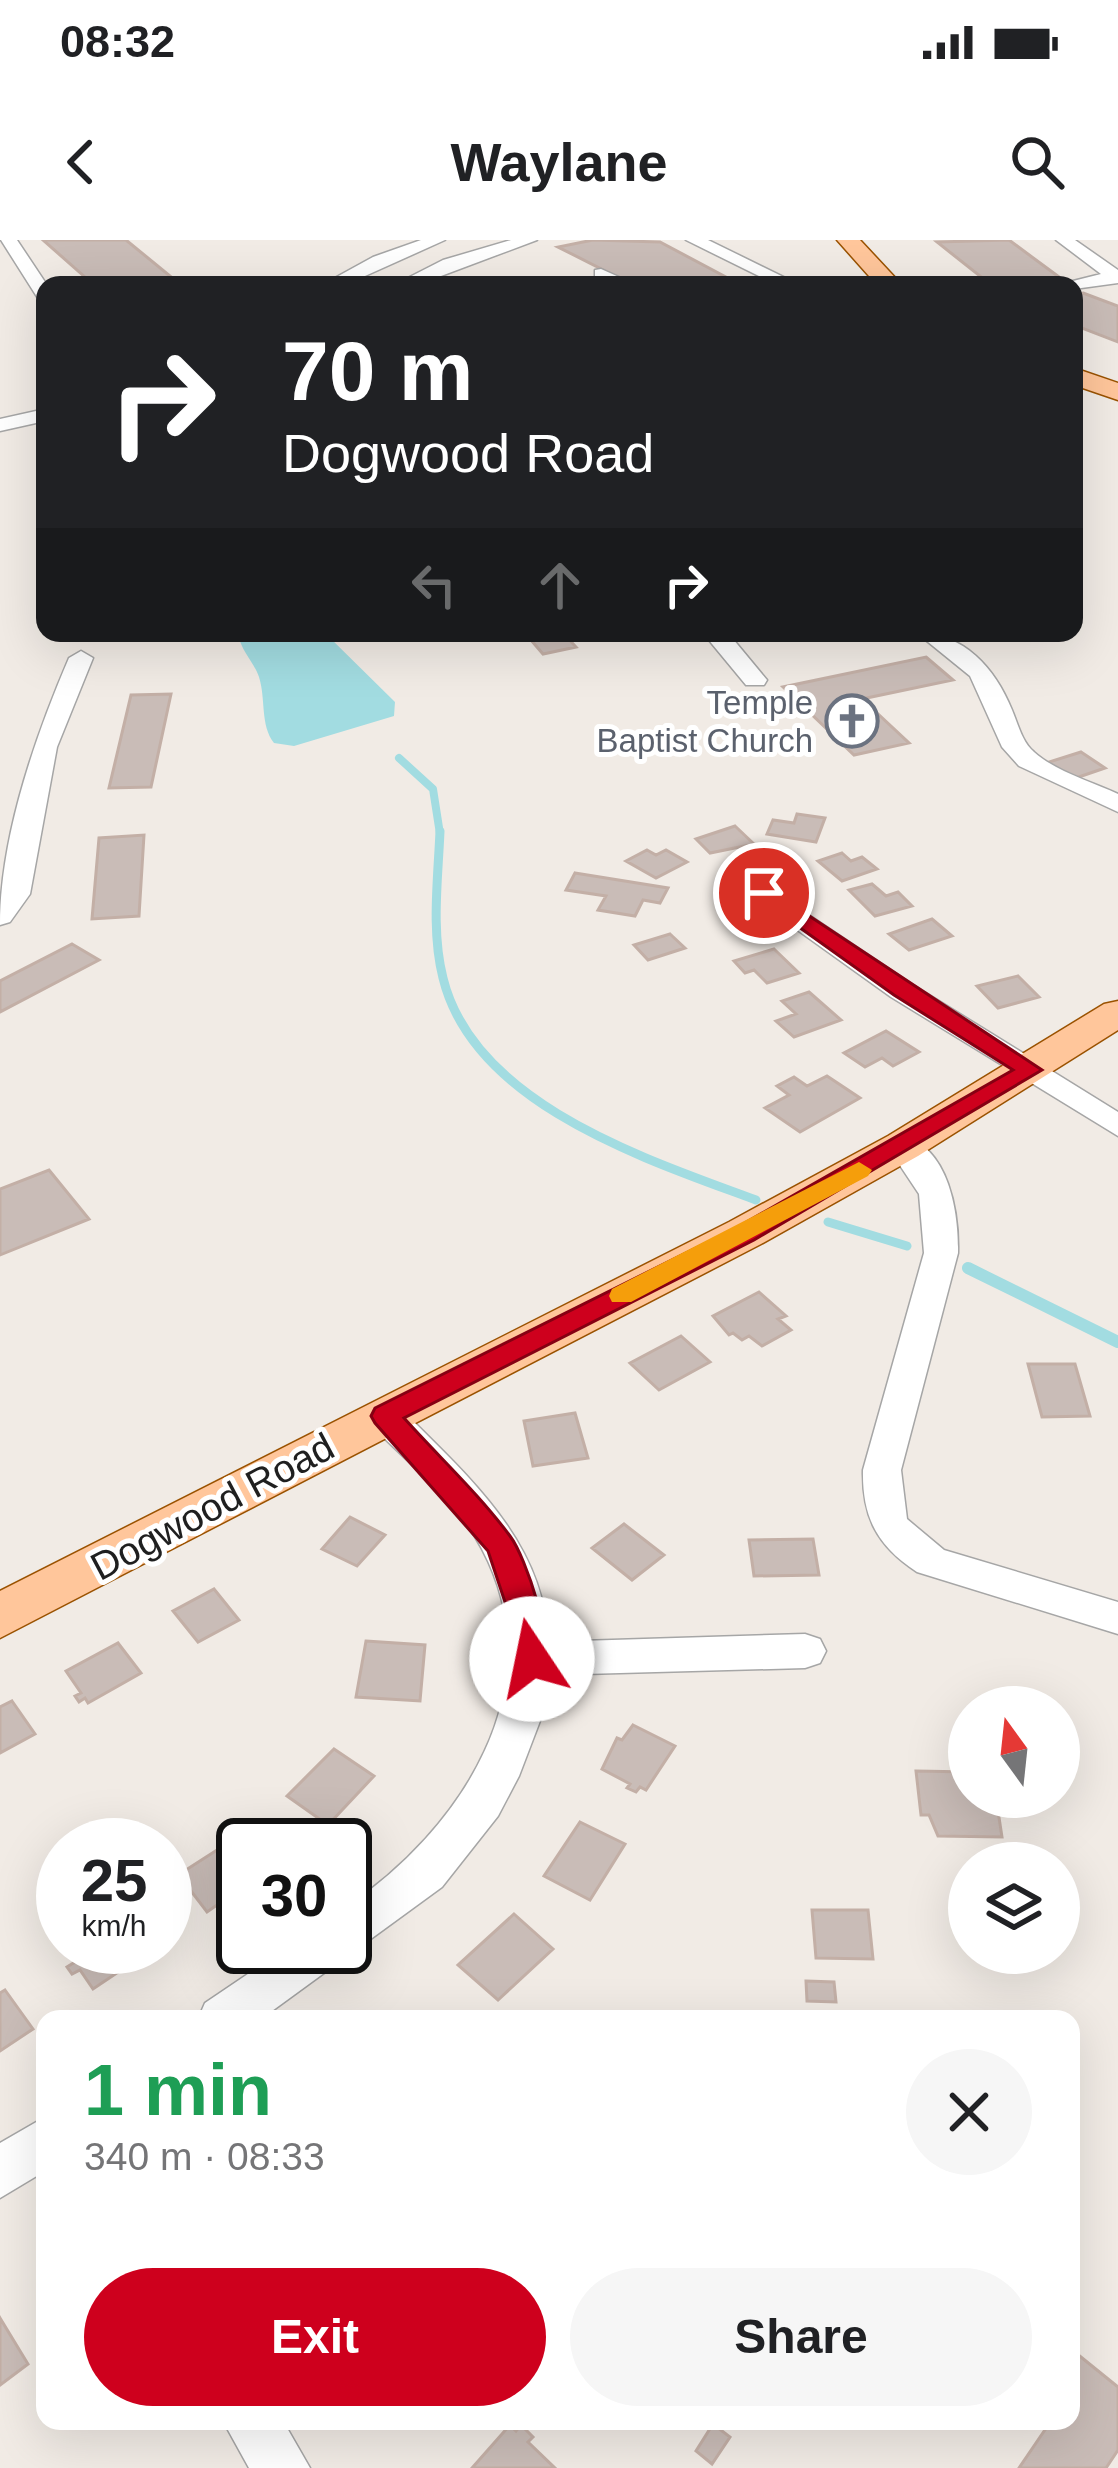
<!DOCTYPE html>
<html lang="en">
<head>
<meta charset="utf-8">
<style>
  body { margin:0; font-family:Helvetica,sans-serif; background:#f6f6f6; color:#202124; height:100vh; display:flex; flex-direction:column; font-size:45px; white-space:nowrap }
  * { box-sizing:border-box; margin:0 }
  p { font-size:39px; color:#757577 }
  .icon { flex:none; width:66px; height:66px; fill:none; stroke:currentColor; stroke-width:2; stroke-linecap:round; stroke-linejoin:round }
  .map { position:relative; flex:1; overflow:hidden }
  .sheet { position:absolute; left:36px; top:1770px; width:1044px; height:420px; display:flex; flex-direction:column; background:#fff; border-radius:24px; box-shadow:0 12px 48px #0002 }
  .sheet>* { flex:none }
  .banner { position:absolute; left:36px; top:36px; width:1047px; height:366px; border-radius:24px; box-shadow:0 12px 48px #0002; background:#202124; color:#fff; overflow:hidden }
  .needle { width:78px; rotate:345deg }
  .controls { position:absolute; left:948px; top:1446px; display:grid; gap:24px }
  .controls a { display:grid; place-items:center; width:132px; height:132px; border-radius:50%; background:#fff; box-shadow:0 12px 48px #0002; font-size:60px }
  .speed { position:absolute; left:36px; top:1578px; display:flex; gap:24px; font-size:60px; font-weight:700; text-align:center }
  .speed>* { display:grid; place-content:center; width:156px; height:156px; border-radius:50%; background:#fff; box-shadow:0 12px 48px #0002; line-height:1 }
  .speed small { font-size:30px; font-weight:400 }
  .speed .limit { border:6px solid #111; border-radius:18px; background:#fff; color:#111 }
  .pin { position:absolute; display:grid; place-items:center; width:102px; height:102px; color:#fff; margin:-51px; border:6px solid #fff; border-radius:50%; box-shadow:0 3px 12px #0007 }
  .me { position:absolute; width:132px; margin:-66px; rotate:349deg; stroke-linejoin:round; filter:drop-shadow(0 0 9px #0008) }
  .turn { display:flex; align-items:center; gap:42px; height:252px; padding:0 48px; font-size:54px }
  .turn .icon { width:156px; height:156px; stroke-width:2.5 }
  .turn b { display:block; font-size:84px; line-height:102px }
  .lanes { display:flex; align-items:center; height:114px; padding:0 48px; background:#0003; justify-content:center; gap:60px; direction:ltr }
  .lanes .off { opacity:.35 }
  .round { display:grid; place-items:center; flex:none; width:126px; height:126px; border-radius:63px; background:#f6f6f6 }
  .headline { display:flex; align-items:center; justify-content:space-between; height:204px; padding:0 48px }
  h1 { font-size:72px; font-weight:700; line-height:90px; color:#1e9e55 }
  .cta { display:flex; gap:24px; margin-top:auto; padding:24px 48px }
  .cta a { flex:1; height:138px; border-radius:72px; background:#ce001d; color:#fff; font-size:48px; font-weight:700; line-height:138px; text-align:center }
  .cta a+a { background:#f6f6f6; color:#202124 }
  .status { display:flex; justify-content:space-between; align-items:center; height:84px; padding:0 60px; background:#fff; direction:ltr }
  .status svg { height:33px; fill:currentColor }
  header { display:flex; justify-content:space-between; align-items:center; height:156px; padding:0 48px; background:#fff; font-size:54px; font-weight:700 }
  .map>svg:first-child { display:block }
</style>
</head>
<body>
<div class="status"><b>08:32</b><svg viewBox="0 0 49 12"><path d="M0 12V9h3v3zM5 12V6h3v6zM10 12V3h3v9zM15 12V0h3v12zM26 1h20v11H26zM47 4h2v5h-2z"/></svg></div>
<header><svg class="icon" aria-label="back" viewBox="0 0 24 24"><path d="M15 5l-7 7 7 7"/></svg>Waylane<svg class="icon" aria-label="search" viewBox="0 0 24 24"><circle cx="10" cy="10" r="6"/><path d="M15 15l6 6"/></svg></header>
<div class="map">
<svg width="1118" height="2228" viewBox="0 0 1118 2228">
  <rect width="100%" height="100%" fill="#f1ebe5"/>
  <path fill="#a2dce1" d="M238,393h87l70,69 -1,14 -100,30 -20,-3c-14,-18 -8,-44 -15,-66 -6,-17 -18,-25 -21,-44z"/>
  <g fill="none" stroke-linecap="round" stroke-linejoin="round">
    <path stroke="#a2dce1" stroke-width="8" d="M399,518l34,31 7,45"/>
    <path stroke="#a2dce1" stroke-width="9" d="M440,591c-2,48 -9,100 3,147 31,127 206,182 313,222
      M828,982l79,24"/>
    <path stroke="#a2dce1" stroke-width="12" d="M968,1028l150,74"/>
  </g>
  <path fill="#c9bcb7" stroke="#c3afa6" stroke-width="3" d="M43,0h83l55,45h-87z
    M593,0l67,2 81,43h-108l-75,-38z
    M1009,0l50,37 -69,7 -53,-42z
    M1083,53l35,13v36l-44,-17v-29z
    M525,393h38l13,14 -33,7z
    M926,417l27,23 -91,19 47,44 -55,12 -71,-68z
    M171,454l-20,93 -42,1 22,-93z
    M1081,512l24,16 -35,12 -24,-17z
    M797,574l28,4 -9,24 -49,-8 6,-14 21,3z
    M735,586l19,18 -44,9 -14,-14z
    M144,595l-5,81 -47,3 7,-81z
    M647,610l9,5 10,-5 21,12 -31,16 -30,-17z
    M842,613l9,8 11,-4 15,12 -35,12 -24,-20z
    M575,633l93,15 -8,15 -17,-3 -8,16 -37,-6 8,-14 -40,-6z
    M872,644l14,12 12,-4 14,14 -37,10 -26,-26z
    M932,679l20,17 -43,14 -20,-16z
    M670,694l15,14 -37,12 -14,-15z
    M72,704l27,16 -99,52v-31z
    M774,709l25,24 -32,10 -13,-13 -9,3 -11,-12z
    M1018,736l21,21 -41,11 -21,-22z
    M809,752l32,28 -47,17 -18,-16 20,-7 -14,-13z
    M886,791l33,21 -26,14 -11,-8 -17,9 -21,-14z
    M827,836l33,22 -60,34 -35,-24 24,-13 -12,-9 17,-9 13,9z
    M49,930l40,49 -89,36v-66z
    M759,1052l27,24 -8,3 13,11 -29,16 -13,-10 -7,4 -9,-7 -4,2 -16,-19z
    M681,1096l29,26 -51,28 -29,-27z
    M1028,1124h47l15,52 -48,1z
    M575,1173l13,45 -55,8 -9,-45z
    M350,1277l35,18 -28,31 -35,-17z
    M624,1284l40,31 -32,25 -40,-32z
    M813,1299l6,36 -65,1 -5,-36z
    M214,1349l25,31 -41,22 -25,-31z
    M366,1401l59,4 -5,56 -64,-4z
    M118,1403l23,30 -53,30 -3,-5 -6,4 -4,-6 6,-3 -15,-22z
    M12,1461l23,33 -35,19v-46z
    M633,1485l42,21 -29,44 -6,-3 -4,5 -9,-4 3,-4 -28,-15 15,-31 5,2z
    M334,1509l40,27 -46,49 -41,-29z
    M916,1531l53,1v25h16l2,13 11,1 4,26 -64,-1 -9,-21h-8z
    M580,1582l45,22 -35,56 -46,-24z
    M242,1594l10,11h-9v42l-36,25 -19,-25 -7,4 -5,-7 6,-4 -4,-5z
    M812,1670h56l5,49 -57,-1z
    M514,1674l39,35 -55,51 -40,-35z
    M65,1707h66l8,11 -46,31 -13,-19 -8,4 -5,-7 8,-5z
    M806,1741l28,1 2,20 -29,-1z
    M5,1750l28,39 -33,22v-58z
    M0,2078l28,46 -28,21z
    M1071,2109l47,38v63l-12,18h-87l32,-47h20z
    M713,2184l17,13 -18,27 -16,-13z
    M510,2185l6,6 5,-6 12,12 -5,5 27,26h-83z"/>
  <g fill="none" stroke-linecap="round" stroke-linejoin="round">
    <g stroke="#a6a6a6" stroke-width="3">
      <path id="minor" d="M1,0h16l30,45 -2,16 -6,-1z
        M421,0h24l-100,45h-23l51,-28z
        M511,0h26l-120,45h-23l49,-25z
        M686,0h22l92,45h-23z
        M1056,0h19l43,30v13l-44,6v-4h-17l44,-11z
        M601,29l27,12 3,4h-22l-14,-7v-8z
        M45,169v12l-45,10v-12z
        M703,393h25l39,47 -3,5h-18z
        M917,393c47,0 78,35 95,77 6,14 10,32 22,42 21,19 58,30 84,42v18l-99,-46 -17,-19 -32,-71z
        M81,411l12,7 -36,89 -27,147 -20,28 -10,3c0,-87 35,-188 69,-267z
        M764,645l149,100 205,127v24l-227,-139 -137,-98 -4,-6 4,-6z
        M903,896c46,12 56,77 55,117l-57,217 6,49 37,31 174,52v32l-201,-62c-40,-26 -55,-55 -54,-102l61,-217 -5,-59 -32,-48 5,-7z
        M385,1163l13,3c66,67 147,134 150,236l257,-8 15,5 6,12 -6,12 -15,5 -257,7 -8,46 -21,55 -21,40 -56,71 -181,132h-63l7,-16 83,-56h57v-39c115,-77 211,-220 137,-359 -25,-48 -73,-85 -110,-123l-6,-10 6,-10z
        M45,1877v54l-45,27v-55z
        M223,2181h60l27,47h-61z"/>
    </g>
    <g stroke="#9a5200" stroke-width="3">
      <path id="major" d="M837,0h23l42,45h-25z
        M1074,128l44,15v17l-44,-15z
        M1118,761v29l-200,126 -157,88 -761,394v-47l729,-369 159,-86 216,-132z"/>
    </g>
    <use href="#minor" fill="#fff" fill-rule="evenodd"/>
    <use href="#major" fill="#ffc69b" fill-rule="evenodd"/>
  </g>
  <path fill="#ce001d" stroke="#860013" stroke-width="3" d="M764,646l278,184 -288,170 -350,178c35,39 75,76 106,118 16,21 45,109 33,132l-11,4 -11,-4 -11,-51 -22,-66 -113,-128 -4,-7 4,-8 361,-180 277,-158 -119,-75 -137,-98 -4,-4z"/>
  <path fill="#f59e0b" d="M859,922l13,8 -4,6 -237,126h-19l-3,-6 3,-7z"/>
  <defs>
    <g id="church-ring" transform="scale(2.7)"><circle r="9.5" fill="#fff" stroke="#6b7280" stroke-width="1.5"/><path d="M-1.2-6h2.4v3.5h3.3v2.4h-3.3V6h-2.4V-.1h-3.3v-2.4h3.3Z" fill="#6b7280"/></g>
  </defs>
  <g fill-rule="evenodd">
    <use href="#church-ring" x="852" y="481"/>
  </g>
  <g text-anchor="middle" stroke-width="10" stroke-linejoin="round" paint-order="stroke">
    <g font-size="33" fill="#5b616d" stroke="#fff" text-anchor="end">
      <text x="813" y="474">Temple<tspan x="813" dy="38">Baptist Church</tspan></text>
    </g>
    <g font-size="39" fill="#1f1f1f" stroke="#fff">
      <text transform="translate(212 1266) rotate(-28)" y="14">Dogwood Road</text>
    </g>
  </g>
</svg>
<div class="controls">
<a><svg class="needle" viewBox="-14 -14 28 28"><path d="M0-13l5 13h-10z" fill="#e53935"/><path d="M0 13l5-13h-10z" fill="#757577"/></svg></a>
<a><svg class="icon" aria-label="layers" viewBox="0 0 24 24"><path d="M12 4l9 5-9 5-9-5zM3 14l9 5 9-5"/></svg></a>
</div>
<div class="speed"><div>25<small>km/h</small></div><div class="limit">30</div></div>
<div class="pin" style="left:764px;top:653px;background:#d93025"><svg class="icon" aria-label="arrive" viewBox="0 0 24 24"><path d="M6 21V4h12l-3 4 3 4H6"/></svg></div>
<svg class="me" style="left:532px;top:1419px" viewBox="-20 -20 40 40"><circle r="19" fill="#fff"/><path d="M0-13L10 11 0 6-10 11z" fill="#ce001d"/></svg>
<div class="banner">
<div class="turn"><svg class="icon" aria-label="right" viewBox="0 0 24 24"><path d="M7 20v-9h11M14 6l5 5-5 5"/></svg><div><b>70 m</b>Dogwood Road</div></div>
<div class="lanes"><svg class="icon off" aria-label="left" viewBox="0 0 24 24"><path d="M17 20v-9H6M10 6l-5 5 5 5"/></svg><svg class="icon off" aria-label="ahead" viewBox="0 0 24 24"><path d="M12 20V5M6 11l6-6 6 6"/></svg><svg class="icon" aria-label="right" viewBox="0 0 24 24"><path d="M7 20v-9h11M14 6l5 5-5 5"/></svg></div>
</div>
<section class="sheet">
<div class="headline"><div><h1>1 min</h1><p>340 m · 08:33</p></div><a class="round"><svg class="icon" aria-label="close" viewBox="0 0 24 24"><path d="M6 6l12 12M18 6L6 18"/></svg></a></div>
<div class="cta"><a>Exit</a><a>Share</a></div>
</section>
</div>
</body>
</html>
